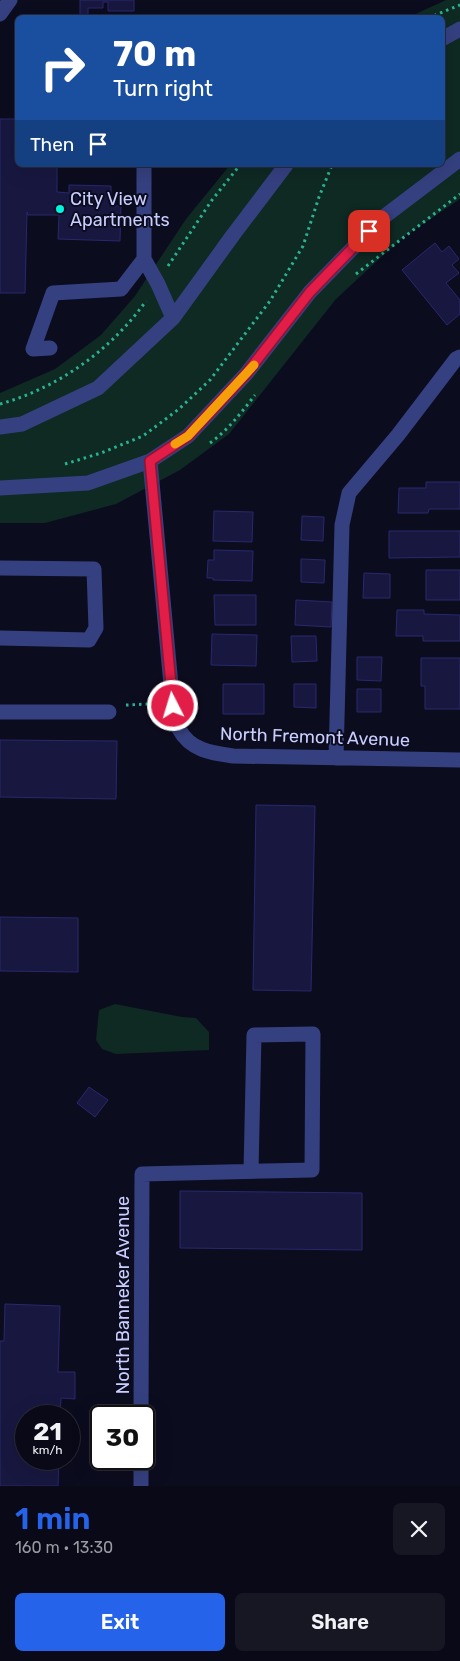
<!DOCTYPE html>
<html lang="en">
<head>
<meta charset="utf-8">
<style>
  body { margin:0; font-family:Rubik,sans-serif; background:#171724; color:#f1f3f6; height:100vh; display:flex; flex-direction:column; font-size:19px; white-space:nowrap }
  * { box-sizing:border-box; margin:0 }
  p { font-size:16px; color:#999aa1 }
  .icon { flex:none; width:28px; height:28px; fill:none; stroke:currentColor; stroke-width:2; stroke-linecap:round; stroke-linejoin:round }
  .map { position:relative; height:1486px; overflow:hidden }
  .details { display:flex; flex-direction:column; background:#090917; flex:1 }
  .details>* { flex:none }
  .banner { position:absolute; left:15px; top:15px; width:430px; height:152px; border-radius:8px; box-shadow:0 5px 20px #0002,0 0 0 1px #292a36; background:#1a4fa0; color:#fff; overflow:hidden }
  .speed { position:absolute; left:15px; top:1405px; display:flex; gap:10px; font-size:25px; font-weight:700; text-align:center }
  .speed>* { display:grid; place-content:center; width:65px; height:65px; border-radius:50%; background:#090917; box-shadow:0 5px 20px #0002,0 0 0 1px #292a36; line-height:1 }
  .speed small { font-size:12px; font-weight:400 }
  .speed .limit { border:2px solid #111; border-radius:8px; background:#fff; color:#111 }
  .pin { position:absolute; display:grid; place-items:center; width:42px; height:42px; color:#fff; margin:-21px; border-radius:10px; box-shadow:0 2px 8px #0006 }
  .me { position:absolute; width:55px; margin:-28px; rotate:355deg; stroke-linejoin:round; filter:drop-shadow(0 0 4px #0008) }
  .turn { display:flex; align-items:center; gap:18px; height:105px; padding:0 15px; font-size:22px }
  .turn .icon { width:65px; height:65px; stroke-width:2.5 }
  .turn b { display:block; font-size:35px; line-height:42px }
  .then { display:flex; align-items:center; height:48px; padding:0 15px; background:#0003; gap:10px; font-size:19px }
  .round { display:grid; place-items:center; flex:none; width:52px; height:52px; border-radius:8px; background:#171724 }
  .overview { display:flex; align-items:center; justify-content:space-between; height:85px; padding:0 15px }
  h1 { font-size:30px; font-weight:600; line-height:38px; color:#2563eb }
  .action { display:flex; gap:10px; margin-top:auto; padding:10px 15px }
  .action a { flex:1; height:58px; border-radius:8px; background:#2563eb; color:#fff; font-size:20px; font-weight:600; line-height:58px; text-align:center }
  .action a+a { background:#171724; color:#f1f3f6 }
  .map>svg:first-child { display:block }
</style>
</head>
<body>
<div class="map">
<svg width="460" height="1486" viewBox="0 0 460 1486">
  <rect width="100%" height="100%" fill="#0c0c1f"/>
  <path fill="#0f2923" d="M446,0h14v199l-58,39 -66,61 -107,135 -49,36 -64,34 -71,19h-45v-130l55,-24 46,-34 34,-39 51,-77 44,-54h212v-147l-33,-1z
    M115,1004l67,13 14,1 13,14v18l-93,4 -14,-5 -6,-9 3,-30z"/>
  <path fill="#181740" stroke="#29286d" d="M80,0h54v11h-26v-9h-5v6h-15v10h-8z
    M0,119h18v46h39v27l12,1v-8l42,1v20h10l-1,35 -62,-2 1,-24h-31l-1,-3 -2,81h-25z
    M435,243l7,9 7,-6 10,13 -7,6 7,8 -13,10 14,17v14l-13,11 -45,-55z
    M426,482h34v27h-31l-1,4h-30l1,-25h27z
    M214,511l39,1 -1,30 -39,-1z
    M302,516l22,1 -1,24 -22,-1z
    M389,531h71v26l-71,1z
    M214,550l39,1 -1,30 -39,-1v-2h-6l1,-18h6z
    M301,559l24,1 -1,23 -23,-1z
    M426,570h34v30h-34z
    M364,573l26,1v24h-27z
    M214,595h42v30h-41z
    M296,600l36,2 -1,25 -36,-2z
    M397,610h27v4l36,1v26h-37v-5h-27z
    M212,634l45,1 -1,31 -45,-1z
    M291,636h25l1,25 -25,1z
    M357,657h25l-1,24 -24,-1z
    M421,658h39v51h-35v-23h-4z
    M223,684h41v30h-41z
    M294,684h22v24l-22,-1z
    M357,689h24v23h-24z
    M0,740l117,1 -1,58 -116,-2z
    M256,805l59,1 -4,185 -58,-1z
    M0,917l78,1v54l-78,-1z
    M89,1087l19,13 -13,17 -18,-14z
    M180,1191l182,2v57l-182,-2z
    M5,1304l55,2 -2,66h17v27l-14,-1 -1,18h-34v43h33l-1,27h-58v-145h4z"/>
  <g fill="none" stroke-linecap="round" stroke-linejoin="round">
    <path stroke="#2ab391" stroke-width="3" stroke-dasharray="2.5 4" stroke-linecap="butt" d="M428,18l32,-13
      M168,266l44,-66 28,-35
      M356,274l104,-80
      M0,404c58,-16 111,-54 146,-103
      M210,443c18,-13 31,-30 45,-48
      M65,464l36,-11 42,-17 36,-27 31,-29 60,-79 33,-55 16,-49 13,-32
      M126,705l24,-1"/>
    <path stroke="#354080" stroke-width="15" d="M0,14l10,-14
      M442,39l18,-10
      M144,165v94l14,25 15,34
      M50,348l-17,1 20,-56 68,-4 23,-30
      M0,427l22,-3 76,-36 75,-70 60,-83 53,-70
      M150,461l23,245c2,8 3,17 6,23 11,21 32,24 54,27l227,4
      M0,488l88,-5 62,-22 38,-25 58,-62 64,-82 71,-73 79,-60
      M0,568l94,1 2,59 -7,12 -89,-2
      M0,712h109
      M336,758l6,-233 7,-32 49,-58 58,-76 4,-2
      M141,1416l1,-242 170,-4 1,-136 -59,1 -3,136
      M141,1486v-27"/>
  </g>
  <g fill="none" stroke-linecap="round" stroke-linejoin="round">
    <g stroke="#92132f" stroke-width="12">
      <path id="route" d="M173,706l-23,-245 38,-25 58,-62 64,-82 59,-61"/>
    </g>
    <use href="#route" stroke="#e11d48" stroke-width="9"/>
    <path stroke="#f59e0b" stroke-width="9" d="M175,444l13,-8 66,-71"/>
  </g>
  <circle fill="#00f5df" stroke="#0c0c1f" stroke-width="2" cx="60" cy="209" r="5"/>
  <g text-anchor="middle" stroke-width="4" stroke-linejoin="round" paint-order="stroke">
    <g font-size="18" fill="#caceff" stroke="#0c0c1f" text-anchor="start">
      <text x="70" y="205">City View<tspan x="70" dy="21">Apartments</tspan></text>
    </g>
    <g font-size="18" fill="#caceff" stroke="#0c0c1f">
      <text transform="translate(315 737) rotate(2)" y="6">North Fremont Avenue</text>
      <text transform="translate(123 1295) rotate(-90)" y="6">North Banneker Avenue</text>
    </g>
  </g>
</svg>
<div class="speed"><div>21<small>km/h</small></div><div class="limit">30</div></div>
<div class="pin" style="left:369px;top:231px;background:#d93025"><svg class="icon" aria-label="arrive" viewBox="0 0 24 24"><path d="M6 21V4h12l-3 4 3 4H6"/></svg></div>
<svg class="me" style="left:173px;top:706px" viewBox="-20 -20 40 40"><circle r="17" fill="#e11d48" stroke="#fff" stroke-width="3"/><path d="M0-11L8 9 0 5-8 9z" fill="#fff"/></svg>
<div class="banner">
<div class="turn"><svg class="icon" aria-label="right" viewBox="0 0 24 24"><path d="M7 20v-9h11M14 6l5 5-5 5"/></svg><div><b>70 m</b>Turn right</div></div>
<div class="then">Then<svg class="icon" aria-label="arrive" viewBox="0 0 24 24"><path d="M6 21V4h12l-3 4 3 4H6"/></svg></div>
</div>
</div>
<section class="details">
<div class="overview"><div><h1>1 min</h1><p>160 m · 13:30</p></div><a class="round"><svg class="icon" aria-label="close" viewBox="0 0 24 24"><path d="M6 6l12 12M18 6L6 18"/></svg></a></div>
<div class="action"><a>Exit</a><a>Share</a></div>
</section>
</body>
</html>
